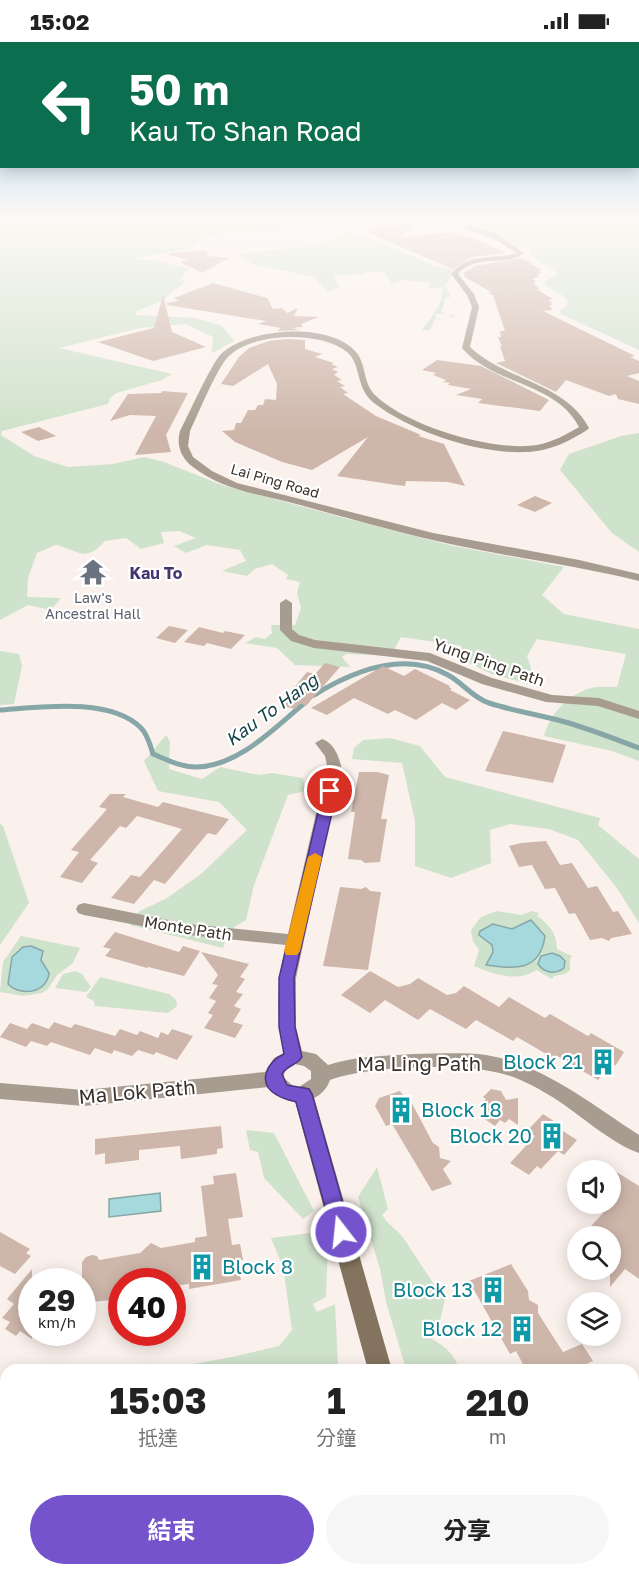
<!DOCTYPE html>
<html lang="zh-TW">
<head>
<meta charset="utf-8">
<style>
  body { margin:0; font-family:"Golos Text","Noto Sans TC",sans-serif; background:#f6f6f6; color:#222; height:100vh; display:flex; flex-direction:column; font-size:22px; white-space:nowrap }
  * { box-sizing:border-box; margin:0 }
  p { font-size:20px; color:#767676 }
  .icon { flex:none; width:33px; height:33px; fill:none; stroke:currentColor; stroke-width:2; stroke-linecap:round; stroke-linejoin:round }
  .map { position:relative; flex:1; overflow:hidden }
  .details { position:absolute; left:0px; top:1322px; width:639px; height:212px; display:flex; flex-direction:column; background:#fff; border-radius:18px 18px 0 0; box-shadow:0 3px 15px #0003 }
  .details>* { flex:none }
  .hud { position:absolute; left:0px; top:0px; width:639px; height:126px; box-shadow:0 3px 15px #0003; background:#0b6e4f; color:#fff; overflow:hidden }
  .fabs { position:absolute; left:567px; top:1118px; display:grid; gap:12px }
  .fabs a { display:grid; place-items:center; width:54px; height:54px; border-radius:50%; background:#fff; box-shadow:0 3px 15px #0003; font-size:30px }
  .speed { position:absolute; left:18px; top:1226px; display:flex; gap:12px; font-size:30px; font-weight:700; text-align:center }
  .speed>* { display:grid; place-content:center; width:78px; height:78px; border-radius:50%; background:#fff; box-shadow:0 3px 15px #0003; line-height:1 }
  .speed small { font-size:15px; font-weight:400 }
  .speed .limit { border:9px solid #d22; background:#fff; color:#111 }
  .pin { position:absolute; display:grid; place-items:center; width:51px; height:51px; color:#fff; margin:-26px; border:3px solid #fff; border-radius:50%; box-shadow:0 2px 6px #0007 }
  .me { position:absolute; width:66px; margin:-33px; rotate:344deg; stroke-linejoin:round; filter:drop-shadow(0 0 4px #0008) }
  .turn { display:flex; align-items:center; gap:21px; height:126px; padding:0 30px; font-size:27px }
  .turn .icon { width:78px; height:78px; stroke-width:2.5 }
  .turn b { display:block; font-size:42px; line-height:51px }
  .eta { display:flex; justify-content:space-evenly; align-items:center; height:102px; text-align:center }
  .eta b { font-size:36px; font-weight:700; line-height:42px }
  .action { display:flex; gap:12px; margin-top:auto; padding:12px 30px }
  .action a { flex:1; height:69px; border-radius:36px; background:#7553cd; color:#fff; font-size:24px; font-weight:700; line-height:69px; text-align:center }
  .action a+a { background:#f6f6f6; color:#222 }
  .status { display:flex; justify-content:space-between; align-items:center; height:42px; padding:0 30px; background:#fff; direction:ltr }
  .status svg { height:16px; fill:currentColor }
  .map>svg:first-child { display:block }
</style>
</head>
<body>
<div class="status"><b>15:02</b><svg viewBox="0 0 49 12"><path d="M0 12V9h3v3zM5 12V6h3v6zM10 12V3h3v9zM15 12V0h3v12zM26 1h20v11H26zM47 4h2v5h-2z"/></svg></div>
<div class="map">
<svg width="639" height="1532" viewBox="0 0 639 1532">
  <rect width="100%" height="100%" fill="#fbf1ec"/>
  <path fill="#cfe2cb" d="M0,176h371l-62,9 -54,1 -51,9 -12,11 -60,11 27,2 30,8 -10,12 8,-1 -24,20 -28,12 2,3 59,3 26,8 12,15 -22,12 1,-16 -27,-13 -46,4 -81,20 113,26 -10,6 -46,13 -6,5 -2,6 -106,27 -1,4 33,21 34,11 45,-3 31,-7 20,5 58,23 119,32 108,28 115,22 -22,28 22,19 75,15v132l-27,-10 -68,-15c6,-21 22,-40 44,-47 8,-3 20,-2 29,-2l9,-33 -89,-15 -10,17 10,30 -46,-12 -34,-17 5,-11 -61,-9 -6,11v8l-49,-2 -4,3 8,10 -55,-2 -18,-17 -32,-5 11,-6 9,2 7,-6 -1,-8h24l6,-17 -4,-15 3,-11 -14,-3 2,-4 -16,-11 -17,5 -8,7 -25,-5 24,-10 -6,-11 -33,-5 -21,8 -12,-7 22,-8 -17,-7 -18,1 3,11 -23,6 -15,-11 -21,3c-20,22 -25,10 -49,4l-19,8 -9,25 -1,19 34,1 -10,12 -23,-5 -28,15z
    M467,176h172v132l-78,-36 -1,-4 6,-3 2,-6 -6,-6 -17,-10v-4l12,-6 -2,-5 -17,-8 -3,-5 -4,-1v-6l-11,-2z
    M342,190l21,3 73,31 17,4 -4,11 -7,6h4l5,10 -7,1 2,2 -3,1 2,3h-2l1,3 -3,3 3,4h-9l1,4h14v-4l6,3 -21,2 -5,11h-8c7,-11 24,-29 20,-43l-15,2 3,-6 -27,-3 -11,4 -8,-12h-19l-1,2 -30,1 5,12 -11,5 -15,-15 -60,-13 -16,-9c24,-7 93,-4 105,-23z
    M639,391v119l-27,-19 -52,-63 9,-16 52,-18z
    M0,609l19,3 3,12 -8,38 -14,1z
    M166,693l4,6 -1,28 33,10 18,-12 39,8 13,-2 31,5 2,13 -17,4 -34,90 -8,35 -18,11 -5,17 -93,-23 8,-13 29,-14 34,-24 46,-44 -28,-28 -61,-11 -14,-30z
    M390,696l30,8 25,31 155,41 -2,7 41,34v64l-22,-35 -39,-48 -29,-11 -39,-5 -20,6 1,33 -40,15 -36,-12v-45l-13,-58 -50,-4 2,-11 9,-8z
    M0,782l3,2 26,77 -29,42z
    M497,869l24,4 11,-4 7,2 -2,3c12,8 20,18 20,33l15,7 -2,3v11l-5,4 -11,2 -2,3 -16,-9c-18,13 -43,4 -62,-4l5,-16 -6,-9 -2,-11 10,-13z
    M21,894l59,12 -7,15 -16,12 -9,14 -6,4 -19,3 -23,-4 3,-30z
    M75,929l7,3 9,13 -5,5 -31,-4 8,-14z
    M100,935l69,17 7,6 1,6 -9,7 -73,-7 -1,-5 -8,-4z
    M246,1088l28,3 40,78 -11,8 -39,-41 -6,-26 -8,-2z
    M377,1125l11,42 -6,6c6,10 16,15 22,24 14,20 26,41 41,60l-7,31 -6,9c13,7 23,16 27,30h-53l-20,-67 -6,-33 -22,-72z
    M317,1190l11,12 -2,53 -13,7 4,8 18,-8 3,60 -4,5h-168l66,-12 47,-11 13,-16 -9,-63 -12,-29z"/>
  <path fill="#a6d9dd" stroke="#86a6a8" stroke-width="1.5" d="M531,878l14,16c-5,36 -30,33 -59,29l7,-13 -1,-7 -13,-10 1,-4 13,-7 19,5z
    M31,904l12,5 -2,9 8,13c-2,20 -28,24 -41,11l4,-27 11,-10z
    M552,911l8,3 5,5 -1,7c-9,7 -20,5 -26,-4l3,-8z
    M160,1151l1,18 -52,6v-18z"/>
  <g fill="none" stroke-linecap="round" stroke-linejoin="round">
    <path stroke="#86a6a8" stroke-width="5" d="M314,653c39,-24 90,-45 134,-20 15,8 25,23 41,28 25,8 51,12 76,19 25,7 50,17 74,26
      M0,668c40,-3 111,-13 141,18 7,7 9,17 12,26 14,6 28,13 44,13 43,-1 79,-41 110,-66"/>
  </g>
  <path fill="#ceb6aa" d="M385,178l31,3 -16,14 54,-5 24,8 28,13 -34,4 -19,12 -87,-37z
    M206,208l2,6 21,2 -27,15 -22,-11 8,-2 -19,-5v-2z
    M522,216l20,12 -3,1 2,3h-4l2,3 -7,2 4,2 -2,1 2,2h-3l7,5h-4l17,10 -5,1 4,3h-2l3,1 -4,2 4,4 -10,1 92,45 -5,1 9,4v12l-12,3 12,5v23l-21,-5 -2,-5 -7,2 -43,-16 -10,12 -60,-29 9,-2 -5,-15h2l-4,-9h3l-1,-6h5l-12,-36 -5,-2 3,-1 -28,-16 3,-2 -3,-1 12,-7z
    M213,241l54,15 6,11 9,-1 5,5 11,-5 -4,8 25,1 -18,7 2,3 -11,1 8,2 -23,1 4,-3 -23,-4 8,-3 -99,-16v-2l12,-2 -5,-3z
    M163,253l9,37 34,15 -53,14 -55,-19 56,-14z
    M286,297l19,1v9l17,5 -7,3 19,6 -3,1 7,3 -6,2 6,3 -4,3 8,5 -5,1 8,5 -5,1 8,6 -5,1 33,22 45,19 -3,1 26,8 21,42 -17,-4 -42,-1 -1,5 -9,-1 -59,-9 31,-39 -56,33 -30,-8 -47,-20 -13,-11 12,-1 2,-7h5l7,-13h7l3,-5h5l2,-6 11,1 1,-16 -9,-20 -35,22 -12,-2 18,-27 10,-9 20,-7z
    M437,318l44,6 68,34 -9,11 -62,-8 4,-4 -26,-4 15,-6 -23,-4 2,-2 -7,-1 3,-2 -13,-5 3,-2 -14,-3z
    M162,349l26,2 -22,42 5,17 -36,3 21,-39 -26,-1 -20,6 18,-27 33,-1z
    M39,385l17,9 -18,5 -17,-9z
    M535,454l17,7 -17,9 -18,-7z
    M169,584l19,4 -13,13 -19,-5z
    M199,585l24,6 2,-2 20,4 -14,14 -24,-6 -3,3 -20,-4z
    M325,621l15,4 -34,39 -6,-3 -5,6 -15,-4 27,-33 8,2z
    M383,624l21,10 11,-7 35,17 -1,1 3,2 -2,1 20,10 -14,10 -14,-7 -26,17 -21,-10 -7,4 -34,-16 -27,17 -16,-7z
    M503,689l63,14 -13,38 -68,-12z
    M359,730h18l12,3 -8,44h6l-7,43 -15,1 -4,-3 -13,-1 7,-47h-4z
    M110,752h16l-3,3 35,10 5,-5 66,17 -13,16 -8,-2 -43,51 -11,-4 -20,24 -23,-6 20,-23 9,2 42,-48 -45,-13 -11,12 -6,-2 -30,34 8,3 -16,20 -22,-6 19,-25 -8,-2 36,-41 -8,-2z
    M546,799l14,24 12,-2 16,25 9,-2 16,26 5,-1 14,23 -21,4 -2,3 -7,-3 -12,2 -15,-27 -6,1 -14,-26 -10,1 -13,-24 -13,2 -10,-21 12,-3z
    M340,845l21,2 5,-2 4,4 11,1 -13,78 -45,-4z
    M115,890l64,20 4,-6 17,5 -16,25 -36,-9 -1,1 -42,-12 6,-7 -8,-2z
    M201,910l48,12 -9,13 5,2 -9,13 7,2 -9,12 7,3 -8,13 10,3 -8,13 -31,-10 9,-13 -5,-2 8,-12 -7,-3 9,-13 -6,-1 6,-9z
    M370,929l28,16 12,-3 8,-6 29,17 9,-2 8,-7 35,21 10,-10 36,21 5,-4 38,22 3,-3 33,19 -8,13 -6,1 -12,14 -41,-24 -2,3 -38,-22 -4,4 -37,-21 -10,9 -36,-20 -12,11 -33,-20 -15,13 -29,-18z
    M54,980l17,6 4,-4 40,12 5,-7 17,6 3,-4 18,7 3,-6 7,3 4,-6 21,7 -16,24 -21,-8 -2,3 -16,-5 -6,6 -18,-6 -2,4 -17,-6 -5,7 -39,-13 -4,4 -16,-5 -5,6 -26,-10 10,-14 17,6 5,-6 17,6z
    M491,1047l10,2 5,9 12,-2v27l-9,-6 -4,4 -5,-3 -5,6 -15,-10 8,-7 -7,-5 5,-5 -3,-2z
    M400,1049l6,8 3,-1 24,45 6,4 1,11 11,3 -8,8 9,15 -20,7 -40,-67 -6,2 -11,-20 4,-8z
    M543,1072l14,9 -2,3 22,14 -13,15 -6,-4 -17,18 -4,-3 -8,9 -19,-12 25,-27 -8,-5z
    M221,1084l2,22 -6,1v5l-36,5 -1,-13 -41,4v10l-34,4v-11l-10,2v-16z
    M610,1126l29,18v93l-14,-10 -15,18v-51h-28l21,-23 -14,-10h21z
    M236,1131l7,44 -15,2 4,26 8,-1 3,16 -5,1 3,19 -52,9v-5l-17,2v-5h-52l1,18 -39,4v-41l4,-5 6,-2 5,1 2,4 41,-7 11,-10 10,5 34,-6v-4l12,-2 -6,-50 13,-2 -1,-8z
    M0,1190l30,17 -4,4 5,3 -16,18 -15,-8z
    M511,1222l17,27 1,9 9,5v8l25,39 19,-8 11,17 -9,4 2,5h-60l-10,-19 -6,3 -41,-73z
    M32,1227v70l-12,-8 -4,5 -11,-7 5,-7 -8,-4 12,-14 -7,-5z"/>
  <g fill="none" stroke-linecap="round" stroke-linejoin="round">
    <path fill="#a79c8f" fill-rule="evenodd" d="M469,182l26,9 29,20c-16,15 -47,-1 -66,21l16,20 5,13 -9,40c36,34 95,35 119,81l-2,2c-16,10 -31,18 -50,21 -49,7 -124,-18 -163,-48 -19,-15 -12,-38 -27,-51 -26,-22 -97,-20 -120,6 -11,13 -29,56 -37,73l-2,15 5,11 19,14 25,12 196,50 146,27 60,14v7c-61,-15 -123,-23 -184,-36 -52,-11 -104,-26 -155,-40 -36,-10 -77,-14 -107,-38 -12,-9 -17,-22 -13,-36 9,-17 30,-65 41,-77 27,-26 106,-32 133,-4 13,12 8,32 21,45 31,31 119,57 162,50 16,-3 28,-10 42,-18 -23,-45 -86,-42 -117,-79l10,-41 -5,-12 -16,-21c17,-22 42,-14 66,-21l-21,-13 -37,-13z
      M286,557l6,4v26l7,6 16,5 115,13 62,25 60,17 47,3 40,13v8l-41,-13 -52,-4 -64,-18 -55,-23 -113,-13 -23,-7 -11,-11v-27z
      M322,697c11,3 17,17 19,27l-45,212v49l6,24 14,3 12,11c28,-9 56,-9 85,-11 25,0 49,-2 73,1 58,10 105,49 153,80v18c-27,-9 -60,-39 -85,-55 -18,-11 -38,-22 -59,-26 -37,-9 -130,-6 -165,8 -8,25 -46,30 -61,7l-185,19 -84,-7v-16l84,7 181,-18 9,-14 10,-5c-9,-37 -7,-71 2,-108l-98,-10 -104,-20 -6,-2 -2,-4 2,-4 6,-2 104,21 100,10 39,-168 -2,-10 -10,-13zM295,1022l9,2 7,5v8l-12,8 -6,-1 -9,-8c0,-9 3,-10 11,-14z"/>
    <path fill="#83735f" fill-rule="evenodd" d="M303,1044l7,3 3,5 79,276h-24l-75,-276 3,-5z
      M419,1527h26l1,5h-26z"/>
  </g>
  <linearGradient id="sky" x2="0" y2="1"><stop stop-color="#8dc3e4"/><stop offset="0.45" stop-color="#fdf9f6"/><stop offset="1" stop-color="#fdf9f6" stop-opacity="0"/></linearGradient>
  <rect width="639" height="391" fill="url(#sky)"/>
  <path fill="#7553cd" stroke="#4c3685" stroke-width="1.5" d="M330,745l7,4 -43,187 1,49 7,30c-4,8 -15,8 -20,17l5,11 22,4 3,5 39,138 -3,6 -7,2 -6,-2 -3,-6 -36,-130c-6,-2 -13,-3 -19,-7 -21,-11 -10,-34 7,-41l-5,-27v-49l44,-187z"/>
  <path fill="#f59e0b" d="M315,811l7,4 -22,94 -3,4h-11l-2,-4 24,-94z"/>
  <defs>
    <g id="temple-bare" transform="scale(2.07)"><path d="M0-6L5-2H3V0L6.5 2.5H4V6H1.5V3h-3V6H-4V2.5H-6.5L-3 0V-2H-5Z" fill="#6b7280" stroke="#fff" stroke-width="2.5" paint-order="stroke"/></g>
    <g id="building-bare" transform="scale(2.07)"><path d="M-4-6H4V6H1V3H-1V6H-4ZM-2.5-4.3h1.7v1.8h-1.7ZM.8-4.3h1.7v1.8H.8ZM-2.5-1h1.7V.8h-1.7ZM.8-1h1.7V.8H.8Z" fill="#0f9aa8" stroke="#fff" stroke-width="2.5" paint-order="stroke"/></g>
  </defs>
  <g fill-rule="evenodd">
    <use href="#temple-bare" x="93" y="530"/>
    <use href="#building-bare" x="603" y="1020"/>
    <use href="#building-bare" x="401" y="1068"/>
    <use href="#building-bare" x="552" y="1094"/>
    <use href="#building-bare" x="202" y="1225"/>
    <use href="#building-bare" x="493" y="1248"/>
    <use href="#building-bare" x="522" y="1287"/>
  </g>
  <g text-anchor="middle" stroke-width="4.5" stroke-linejoin="round" paint-order="stroke">
    <g font-size="14" fill="#3a302c" stroke="#fff">
      <text transform="translate(275 439) rotate(16)" y="5">Lai Ping Road</text>
    </g>
    <g font-size="14" fill="#5b616d" stroke="#fff">
      <text x="93" y="561">Law's<tspan x="93" dy="16">Ancestral Hall</tspan></text>
    </g>
    <g font-size="16" font-weight="bold" fill="#443571" stroke="#fff">
      <text x="156" y="537">Kau To</text>
    </g>
    <g font-size="16" fill="#3a302c" stroke="#fff">
      <text transform="translate(489 620) rotate(19)" y="6">Yung Ping Path</text>
      <text transform="translate(188 886) rotate(9)" y="6">Monte Path</text>
    </g>
    <g font-size="18" font-style="italic" fill="#154347" stroke="#fff">
      <text transform="translate(272 668) rotate(-36)" y="6">Kau To Hang</text>
    </g>
    <g font-size="20" fill="#0d838f" stroke="#fff" text-anchor="end">
      <text x="583" y="1027">Block 21</text>
      <text x="421" y="1075" text-anchor="start">Block 18</text>
      <text x="532" y="1101">Block 20</text>
      <text x="222" y="1232" text-anchor="start">Block 8</text>
      <text x="473" y="1255">Block 13</text>
      <text x="502" y="1294">Block 12</text>
    </g>
    <g font-size="20" fill="#3a302c" stroke="#fff">
      <text x="419" y="1029">Ma Ling Path</text>
      <text transform="translate(137 1050) rotate(-5)" y="7">Ma Lok Path</text>
    </g>
  </g>
</svg>
<div class="fabs">
<a><svg class="icon" aria-label="sound" viewBox="0 0 24 24"><path d="M4 9h4l5-4v14l-5-4H4zM17 9q2 3 0 6"/></svg></a>
<a><svg class="icon" aria-label="search" viewBox="0 0 24 24"><circle cx="10" cy="10" r="6"/><path d="M15 15l6 6"/></svg></a>
<a><svg class="icon" aria-label="layers" viewBox="0 0 24 24"><path d="M12 4l9 5-9 5-9-5zM3 14l9 5 9-5"/></svg></a>
</div>
<div class="speed"><div>29<small>km/h</small></div><div class="limit">40</div></div>
<div class="pin" style="left:330px;top:749px;background:#d93025"><svg class="icon" aria-label="arrive" viewBox="0 0 24 24"><path d="M6 21V4h12l-3 4 3 4H6"/></svg></div>
<svg class="me" style="left:341px;top:1190px" viewBox="-20 -20 40 40"><circle r="17" fill="#7553cd" stroke="#fff" stroke-width="3"/><path d="M0-11L8 9 0 5-8 9z" fill="#fff"/></svg>
<div class="hud">
<div class="turn"><svg class="icon" aria-label="left" viewBox="0 0 24 24"><path d="M17 20v-9H6M10 6l-5 5 5 5"/></svg><div><b>50 m</b>Kau To Shan Road</div></div>
</div>
<section class="details">
<div class="eta">
<div><b>15:03</b><p>抵達</p></div>
<div><b>1</b><p>分鐘</p></div>
<div><b>210</b><p>m</p></div>
</div>
<div class="action"><a>結束</a><a>分享</a></div>
</section>
</div>
</body>
</html>
